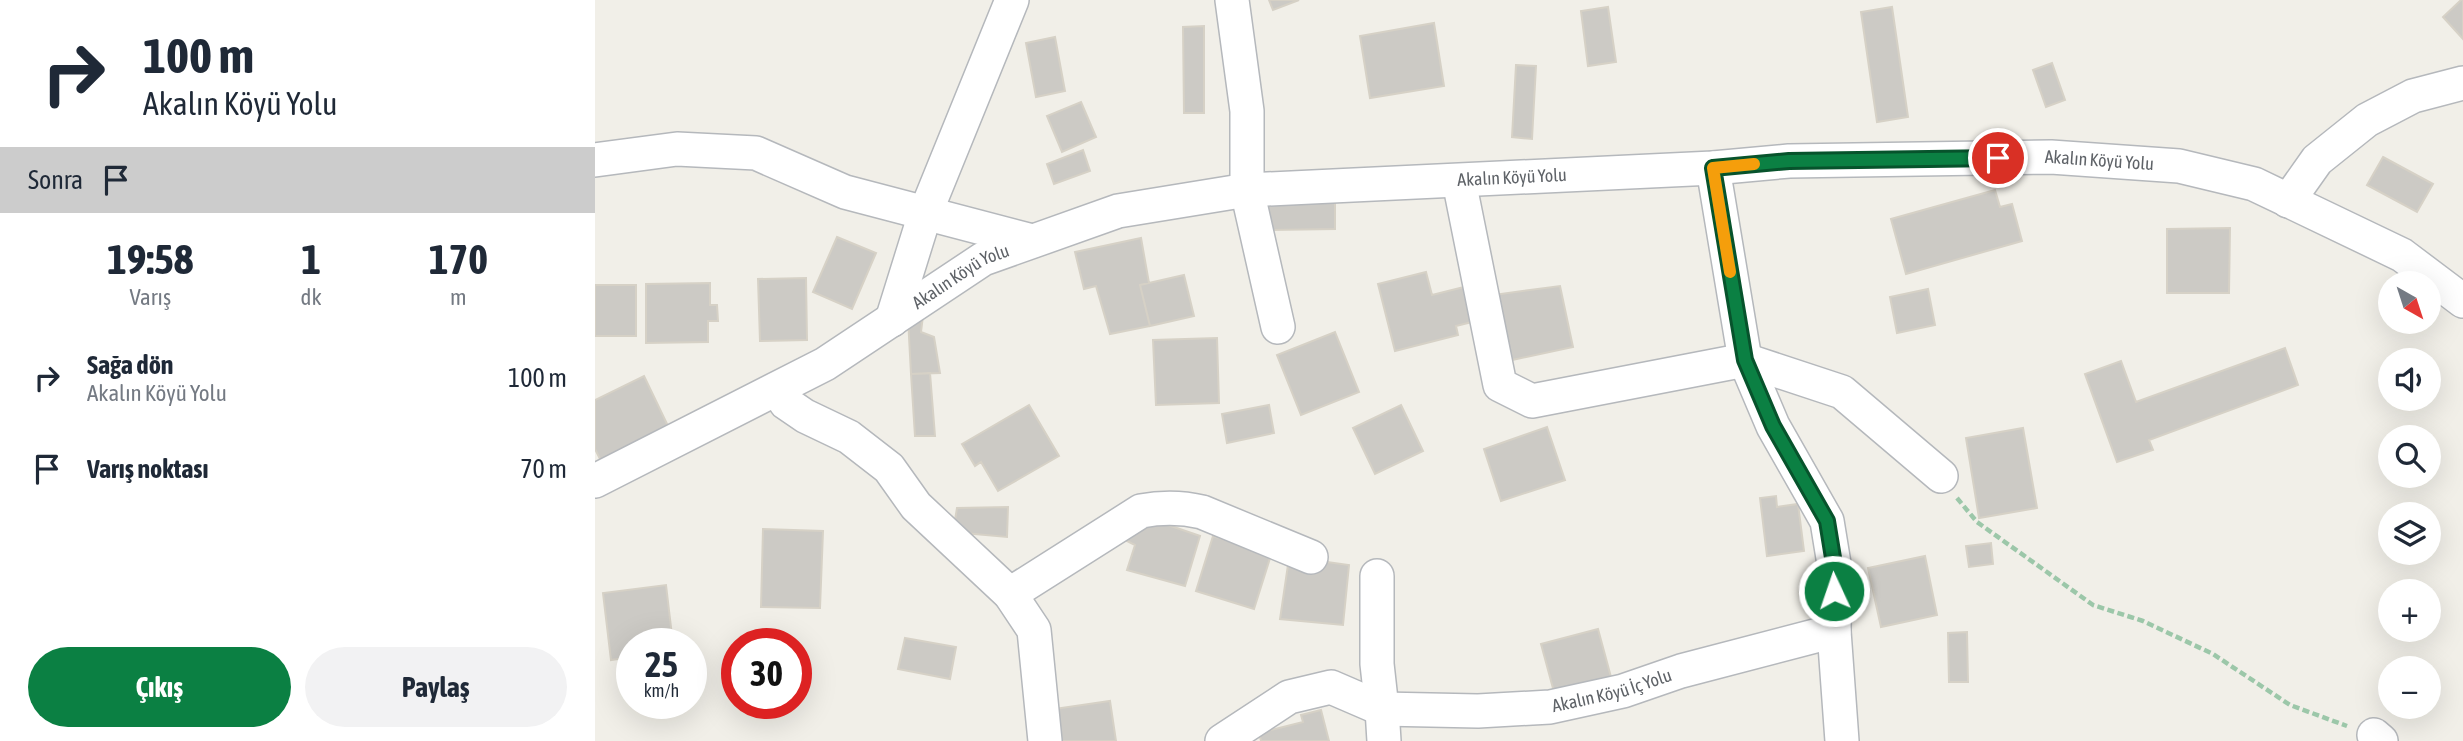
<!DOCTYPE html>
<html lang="tr">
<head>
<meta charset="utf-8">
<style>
  body { margin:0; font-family:"Asap Condensed",sans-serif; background:#f2f2f3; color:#1f2937; height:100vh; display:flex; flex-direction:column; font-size:26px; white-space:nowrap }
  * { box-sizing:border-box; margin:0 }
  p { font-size:23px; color:#747a83 }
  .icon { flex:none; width:38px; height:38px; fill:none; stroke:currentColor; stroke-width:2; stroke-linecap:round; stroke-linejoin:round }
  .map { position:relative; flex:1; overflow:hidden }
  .details { display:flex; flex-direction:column; background:#fff; width:595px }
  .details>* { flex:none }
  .banner { background:#fff; color:#1f2937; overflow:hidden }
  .needle { width:46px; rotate:141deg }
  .controls { position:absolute; left:1783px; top:271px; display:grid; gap:14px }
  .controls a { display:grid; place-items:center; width:63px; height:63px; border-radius:50%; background:#fff; box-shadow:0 7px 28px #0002; font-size:35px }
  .speed { position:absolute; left:21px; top:628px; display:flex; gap:14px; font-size:35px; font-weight:700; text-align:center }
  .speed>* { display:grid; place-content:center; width:91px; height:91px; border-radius:50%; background:#fff; box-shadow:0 7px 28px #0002; line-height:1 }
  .speed small { font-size:18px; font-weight:400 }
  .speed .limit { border:10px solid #d22; background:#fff; color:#111 }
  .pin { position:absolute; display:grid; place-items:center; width:60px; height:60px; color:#fff; margin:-30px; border:4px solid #fff; border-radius:50%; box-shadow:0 2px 7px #0007 }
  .me { position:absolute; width:77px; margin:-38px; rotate:357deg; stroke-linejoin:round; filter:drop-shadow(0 0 5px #0008) }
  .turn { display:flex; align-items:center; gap:24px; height:147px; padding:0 28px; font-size:32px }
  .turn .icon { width:91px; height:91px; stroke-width:2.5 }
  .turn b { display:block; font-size:49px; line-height:60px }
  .then { display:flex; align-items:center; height:66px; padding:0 28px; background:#0003; gap:14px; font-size:26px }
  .eta { display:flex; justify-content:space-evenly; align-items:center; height:119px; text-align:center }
  .eta b { font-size:42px; font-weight:700; line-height:49px }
  .cta { display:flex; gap:14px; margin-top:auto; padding:14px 28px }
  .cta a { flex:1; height:80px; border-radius:42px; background:#0b8043; color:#fff; font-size:28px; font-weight:700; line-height:80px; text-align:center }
  .cta a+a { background:#f2f2f3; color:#1f2937 }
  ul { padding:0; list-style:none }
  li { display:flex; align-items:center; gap:21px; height:91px; padding:0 28px }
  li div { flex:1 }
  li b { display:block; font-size:26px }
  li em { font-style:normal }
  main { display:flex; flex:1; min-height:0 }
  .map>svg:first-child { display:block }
</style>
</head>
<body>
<main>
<section class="details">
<div class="banner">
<div class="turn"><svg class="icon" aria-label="right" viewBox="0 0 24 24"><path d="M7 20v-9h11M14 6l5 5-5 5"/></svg><div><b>100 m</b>Akalın Köyü Yolu</div></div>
<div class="then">Sonra<svg class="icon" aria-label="arrive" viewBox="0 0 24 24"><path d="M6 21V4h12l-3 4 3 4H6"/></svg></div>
</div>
<div class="eta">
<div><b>19:58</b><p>Varış</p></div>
<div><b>1</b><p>dk</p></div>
<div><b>170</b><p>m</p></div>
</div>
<ul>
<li><svg class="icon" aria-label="right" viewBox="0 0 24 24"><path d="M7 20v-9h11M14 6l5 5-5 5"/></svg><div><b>Sağa dön</b><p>Akalın Köyü Yolu</p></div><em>100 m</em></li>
<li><svg class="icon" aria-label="arrive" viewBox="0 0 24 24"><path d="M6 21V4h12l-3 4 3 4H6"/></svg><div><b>Varış noktası</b></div><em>70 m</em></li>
</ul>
<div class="cta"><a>Çıkış</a><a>Paylaş</a></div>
</section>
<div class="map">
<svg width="1868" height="741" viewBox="0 0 1868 741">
  <rect width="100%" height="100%" fill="#f1efe8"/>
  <path fill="#cccac5" stroke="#d6d1c6" stroke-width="2" d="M674,0h30l-26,10z
    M1866,0h2v39l-20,-22z
    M1013,7l8,55 -28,4 -7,-55z
    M1297,7l16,110 -31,5 -16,-110z
    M839,23l10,63 -74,12 -10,-62z
    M609,26v87h-20l-1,-86z
    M460,37l10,54 -29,6 -10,-54z
    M1457,63l13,37 -19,7 -13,-37z
    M921,65l20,1 -4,73 -20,-2z
    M486,102l15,35 -34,15 -15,-36z
    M488,150l7,21 -36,13 -7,-20z
    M1788,157l50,27 -16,28 -50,-27z
    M1400,190l5,17 12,-3 10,37 -116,33 -15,-55z
    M668,198h72v31l-72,1z
    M1635,228l-1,65h-62v-64z
    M242,237l39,16 -24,56 -39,-17z
    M546,238l8,45 -9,2 10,41 -40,8 -14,-48 -12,3 -9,-37z
    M831,272l6,23 36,-9 8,35 -20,5 2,9 -63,16 -17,-67z
    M589,275l10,41 -44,10 -10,-41z
    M211,278l1,62 -47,1 -2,-62z
    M115,283v22h7l1,16h-10v21l-62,1v-59z
    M0,285h41v51h-41z
    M965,286l13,61 -70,15 -10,-67z
    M1333,289l7,36 -38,8 -7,-36z
    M329,308l-3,24 13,5 6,36 -29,1 -3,-56z
    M740,332l24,60 -58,23 -24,-60z
    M622,338l2,65 -63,2 -3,-65z
    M1690,348l13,37 -149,55 4,10 -36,12 -32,-88 36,-13 15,41z
    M335,373l5,63h-20l-4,-62z
    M49,376l25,52 -68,33 -6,-12v-49z
    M434,405l30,51 -61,35 -17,-29 -6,4 -13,-22z
    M674,405l5,28 -47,10 -5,-29z
    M806,405l22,46 -48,23 -22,-46z
    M952,427l18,53 -64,21 -17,-52z
    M1428,428l14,80 -58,10 -13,-80z
    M1181,496l1,11 21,-3 6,47 -37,5 -7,-58z
    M413,507l-1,30 -54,-5 4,-24z
    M544,515l61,21 -15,50 -58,-16 8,-25 -8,-4z
    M168,529l60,2 -3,77 -59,-1z
    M618,536l58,19 -17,54 -58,-18z
    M1396,543l2,21 -24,3 -3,-21z
    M1330,556l12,59 -56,12 -13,-59z
    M725,561l29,4 -6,60 -63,-6 8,-54z
    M71,585l7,59h-41v13l-21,3 -8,-67z
    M1003,629l13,48 -57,15 -13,-48z
    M1372,632l1,50h-19l-1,-49z
    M310,638l51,9 -6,32 -52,-10z
    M515,701l6,40h-57l-5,-32z
    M726,710l8,31h-68l-2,-8 44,-11 -2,-7z"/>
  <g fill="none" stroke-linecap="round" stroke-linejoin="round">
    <g stroke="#b5b8bc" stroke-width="36">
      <g id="minor">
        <path d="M637,0l15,111v79l31,137"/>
        <path d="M0,160l82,-11 79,4 89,39 187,49"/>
        <path d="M1118,168l32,192 28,66 54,95 8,49 -1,61 8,110"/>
        <path d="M864,181l41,204 32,16 213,-41 97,32 99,84"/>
        <path d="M1693,201l29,-41 50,-40 46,-24 50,-13"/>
        <path d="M297,320l33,-106 87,-214"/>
        <path d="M182,389l9,14 19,13 44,21 40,31 27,38 94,88 24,36 11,111"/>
        <path id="s1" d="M0,481l230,-117 158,-105 135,-48 129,-21 466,-22 76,-7 262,-4 128,9 75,18 148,71 61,46"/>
        <path d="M782,576v88l5,45 2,32"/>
        <path d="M415,594l131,-83c21,-4 40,-4 61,1l109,45"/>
        <path d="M1779,735l7,6"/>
        <path id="s2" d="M627,741l67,-44 42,-10 51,22 96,2 72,-4 73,-16 58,-20 153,-40"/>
      </g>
    </g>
    <path stroke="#9cc7a9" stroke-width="4.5" stroke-dasharray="7 3.5" stroke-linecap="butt" d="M1362,498l20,24 116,83 50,16 70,33 77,51 57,21"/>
    <use href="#minor" stroke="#fff" stroke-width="33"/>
  </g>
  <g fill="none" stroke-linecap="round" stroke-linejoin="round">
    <g stroke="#07532c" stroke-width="18">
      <path id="route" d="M1239,591l1,-21 -8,-49 -54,-95 -28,-66 -32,-192 76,-7 209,-3"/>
    </g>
    <use href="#route" stroke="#0b8043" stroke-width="12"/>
    <path stroke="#f59e0b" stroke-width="12" d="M1135,272l-17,-104 41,-4"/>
  </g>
  <g text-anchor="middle" stroke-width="7" stroke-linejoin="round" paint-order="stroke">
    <g font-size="18" fill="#5f6368" stroke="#fff">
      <text dy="6" stroke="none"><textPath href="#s1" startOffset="1575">Akalın Köyü Yolu</textPath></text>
      <text dy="6" stroke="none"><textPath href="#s1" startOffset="987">Akalın Köyü Yolu</textPath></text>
      <text dy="6" stroke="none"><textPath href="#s1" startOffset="420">Akalın Köyü Yolu</textPath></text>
      <text dy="6" stroke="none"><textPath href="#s2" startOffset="411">Akalın Köyü İç Yolu</textPath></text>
    </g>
  </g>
</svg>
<div class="controls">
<a><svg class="needle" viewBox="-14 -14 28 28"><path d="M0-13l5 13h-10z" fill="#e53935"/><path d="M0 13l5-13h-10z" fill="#747a83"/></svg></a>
<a><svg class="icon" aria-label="sound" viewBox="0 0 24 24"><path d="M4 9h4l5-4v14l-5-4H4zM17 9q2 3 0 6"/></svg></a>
<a><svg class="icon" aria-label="search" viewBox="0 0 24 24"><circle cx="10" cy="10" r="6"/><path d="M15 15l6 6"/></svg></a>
<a><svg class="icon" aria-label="layers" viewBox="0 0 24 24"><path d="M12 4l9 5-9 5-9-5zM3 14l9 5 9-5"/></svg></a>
<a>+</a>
<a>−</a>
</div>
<div class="speed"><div>25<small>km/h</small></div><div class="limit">30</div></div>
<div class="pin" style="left:1403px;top:158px;background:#d93025"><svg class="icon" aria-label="arrive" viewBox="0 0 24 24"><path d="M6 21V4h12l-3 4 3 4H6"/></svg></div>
<svg class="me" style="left:1239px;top:591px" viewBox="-20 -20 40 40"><circle r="17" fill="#0b8043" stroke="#fff" stroke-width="3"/><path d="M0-11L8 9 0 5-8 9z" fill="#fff"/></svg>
</div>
</main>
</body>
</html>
